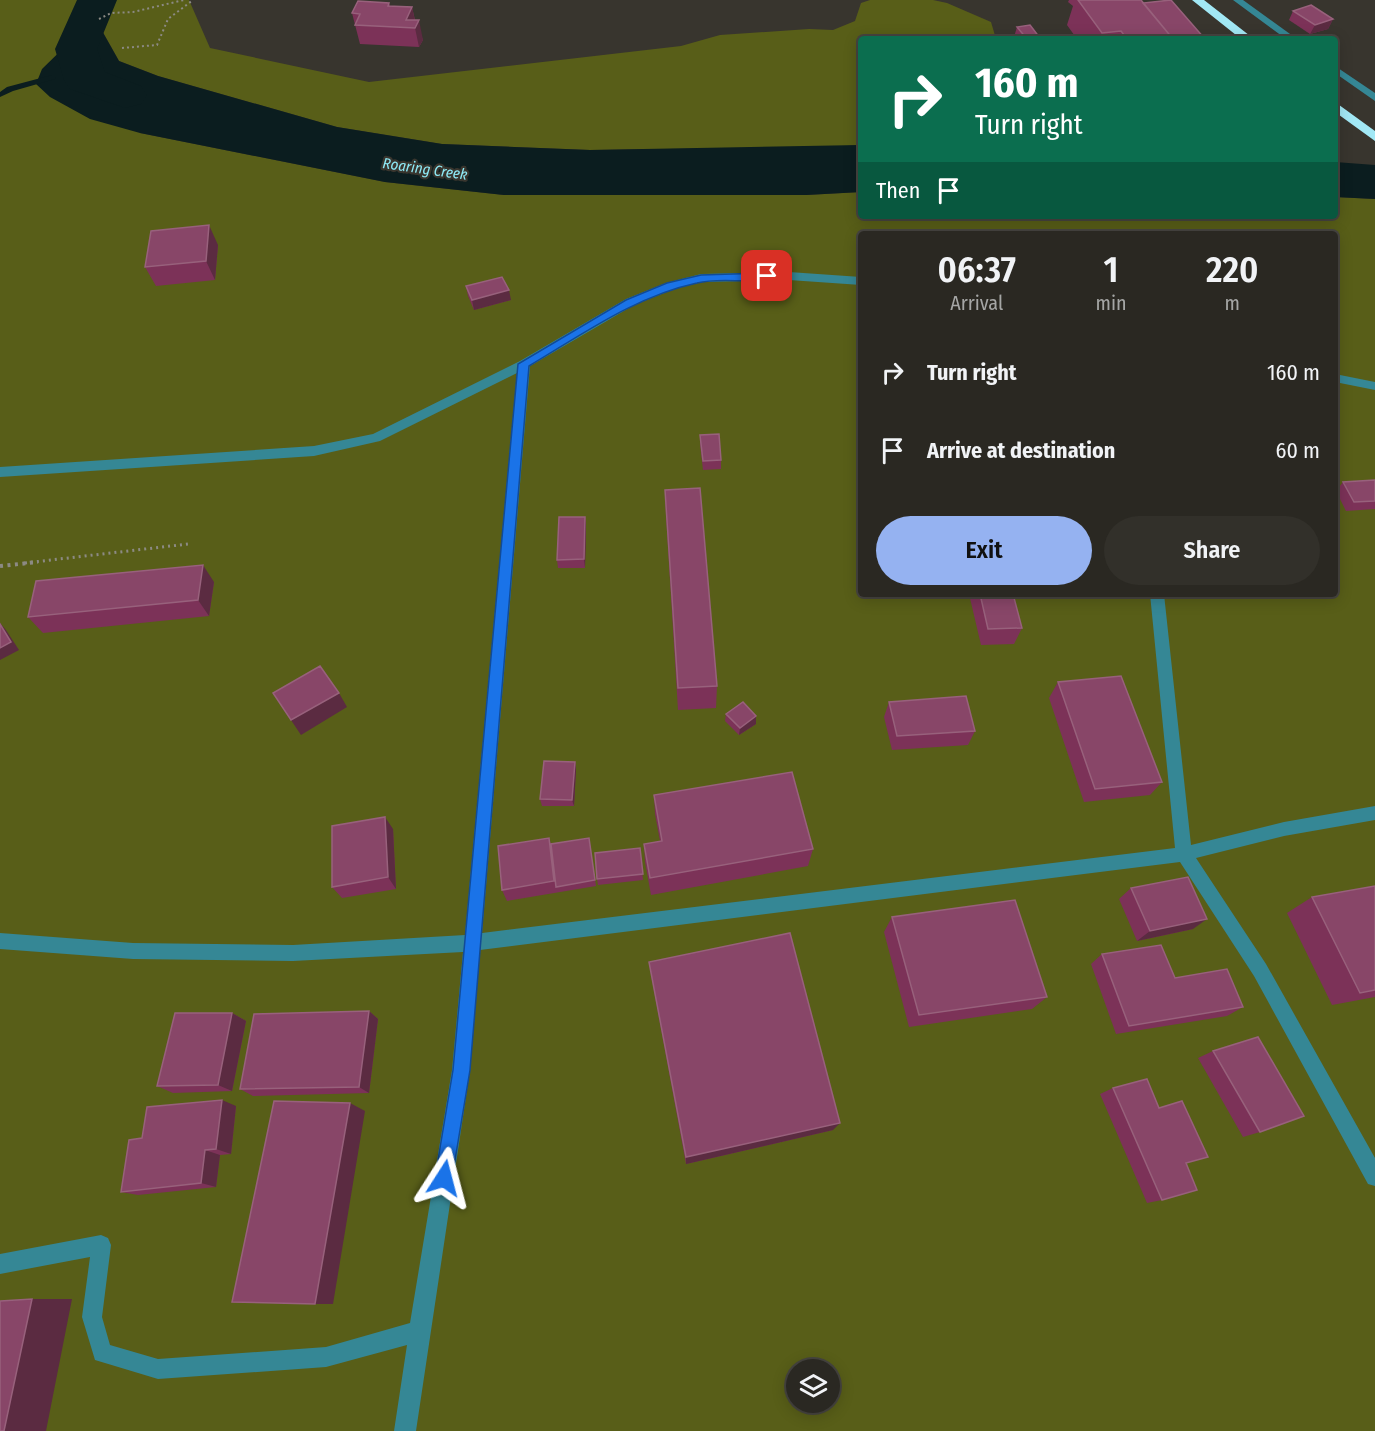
<!DOCTYPE html>
<html lang="en">
<head>
<meta charset="utf-8">
<style>
  body { margin:0; font-family:"Fira Sans Condensed",sans-serif; background:#32302a; color:#f1f3f6; height:100vh; display:flex; flex-direction:column; font-size:22px; white-space:nowrap }
  * { box-sizing:border-box; margin:0 }
  p { font-size:20px; color:#a5a6a5 }
  .icon { flex:none; width:33px; height:33px; fill:none; stroke:currentColor; stroke-width:2; stroke-linecap:round; stroke-linejoin:round }
  .map { position:relative; flex:1; overflow:hidden }
  .side { position:absolute; left:858px; top:231px; width:480px; height:366px; display:flex; flex-direction:column; background:#2a2822; border-radius:6px; box-shadow:0 3px 15px #0003,0 0 0 2px #464440 }
  .side>* { flex:none }
  .hud { position:absolute; left:858px; top:36px; width:480px; height:183px; border-radius:6px; box-shadow:0 3px 15px #0003,0 0 0 2px #464440; background:#0b6e4f; color:#fff; overflow:hidden }
  .buttons { position:absolute; left:786px; top:1359px; display:grid; gap:12px }
  .buttons a { display:grid; place-items:center; width:54px; height:54px; border-radius:50%; background:#2a2822; box-shadow:0 3px 15px #0003,0 0 0 2px #464440; font-size:30px }
  .pin { position:absolute; display:grid; place-items:center; width:51px; height:51px; color:#fff; margin:-26px; border-radius:12px; box-shadow:0 3px 9px #0006 }
  .me { position:absolute; width:66px; margin:-33px; rotate:9deg; stroke-linejoin:round; filter:drop-shadow(0 0 4px #0008) }
  .turn { display:flex; align-items:center; gap:21px; height:126px; padding:0 18px; font-size:27px }
  .turn .icon { width:78px; height:78px; stroke-width:2.5 }
  .turn b { display:block; font-size:42px; line-height:51px }
  .then { display:flex; align-items:center; height:57px; padding:0 18px; background:#0003; gap:12px; font-size:22px }
  .eta { display:flex; justify-content:space-evenly; align-items:center; height:102px; text-align:center }
  .eta b { font-size:36px; font-weight:600; line-height:42px }
  .action { display:flex; gap:12px; margin-top:auto; padding:12px 18px }
  .action a { flex:1; height:69px; border-radius:36px; background:#95b2f1; color:#111; font-size:24px; font-weight:600; line-height:69px; text-align:center }
  .action a+a { background:#32302a; color:#f1f3f6 }
  ul { padding:0; list-style:none }
  li { display:flex; align-items:center; gap:18px; height:78px; padding:0 18px }
  li div { flex:1 }
  li b { display:block; font-size:22px }
  li em { font-style:normal }
  .map>svg:first-child { display:block }
</style>
</head>
<body>
<div class="map">
<svg width="1375" height="1431" viewBox="0 0 1375 1431">
  <rect width="100%" height="100%" fill="#38352e"/>
  <path fill="#585e18" fill-rule="evenodd" d="M0,0h189l21,48 159,34 312,-36 39,-11 89,-6 24,1 22,-9 6,-18 9,-3h63l14,3 44,19 5,17h-135v106l-32,2 -239,3 -148,-6 -105,-17 -179,-51 -39,-15 -18,-32 -17,-1 56,105 245,49 119,13h302l55,-3v24h474v-19l40,2v1232h-1375zM861,234h474v360h-474zM796,1370h34v32h-34z"/>
  <path fill="#0b1d1f" d="M84,28l17,1 18,32 39,15 179,51 105,17 148,6 271,-5v47l-55,3h-302l-119,-13 -245,-49 -50,-14 -40,-22 -14,-13 6,-15z
    M1335,162l40,3v34l-40,-2z"/>
  <g fill="none" stroke-linecap="round" stroke-linejoin="round">
    <path fill="#0b1d1f" fill-rule="evenodd" d="M52,75l4,2 -1,2 -42,12 -13,6v-5l7,-5z"/>
    <path fill="#0b1d1f" fill-rule="evenodd" d="M77,0h40l-20,49 8,23 36,14 6,9 -6,9 -16,4 -55,-19 -6,-9 -9,-31z"/>
    <path stroke="#8c8a84" stroke-width="2" stroke-dasharray="2 3" stroke-linecap="butt" d="M99,19l12,-6 22,-1 51,-12
      M122,48l35,-3 11,-26 25,-19"/>
    <path stroke="#8c8a84" stroke-width="3" stroke-dasharray="2 4" stroke-linecap="butt" d="M25,563l163,-19"/>
    <path stroke="#8c8a84" stroke-width="4" stroke-dasharray="3 4.5" stroke-linecap="butt" d="M0,566l38,-4"/>
    <path fill="#358795" fill-rule="evenodd" d="M1233,0h10l54,39h-11z
      M1335,66l40,27v8l-40,-28z
      M789,272l72,5v8l-72,-5 -88,2 -27,7 -40,16 -104,61 -48,567 693,-85 -25,-254h14l27,251 93,-23 91,-16v14l-91,16 -88,22 70,106 109,194v28l-7,-2 -114,-208 -74,-114 -700,88 -10,120 -54,361h-22l13,-86 -81,22 -168,12 -63,-19 -13,-43 8,-60 -90,17v-20l101,-19 7,3 3,7 -9,72 8,28 48,14 168,-12 84,-24 42,-253 11,-118 -170,9 -160,-2 -133,-10v-16l133,10 160,2 172,-10 52,-562 -137,68 -66,15 -314,21v-10l314,-21 59,-12 147,-73 106,-62 40,-16 35,-9z
      M1335,374l40,8v8l-40,-8z"/>
    <path fill="#a2e8f5" fill-rule="evenodd" d="M1192,0h12l50,39h-13z
      M1335,102l40,29v10l-40,-29z"/>
  </g>
  <path fill="#7c3258" d="M1069,0h72l2,3 62,36h-128l-10,-14 6,-19 -5,-4z
    M389,3l1,3 22,1 3,13 8,20 -4,7 -59,-3 -8,-31z
    M1293,11l40,8 -5,10 -18,5 -21,-14z
    M1017,27l23,11 -1,1h-23l-2,-2z
    M218,245l-3,35 -59,6 -11,-19z
    M466,286l45,14 -37,10 -6,-14z
    M700,435l21,25v9l-18,1 -3,-26z
    M1375,480v29l-29,2 -10,-20 7,-9z
    M665,490l52,196 -1,22 -38,2 -12,-194z
    M585,517l1,8 -1,43h-27l-1,-8z
    M214,582l-5,34 -166,17 -15,-16z
    M969,594h44l9,34 -8,16 -33,1z
    M1058,682l104,100 -12,13 -66,7 -35,-104z
    M889,702l86,29 -7,14 -76,5 -8,-33z
    M726,714l30,10 -17,11 -14,-14z
    M575,762l1,7 -2,37h-32l-2,-7z
    M654,795l159,54 -5,17 -157,29 -6,-33 -1,-18 16,-3 -5,-27z
    M393,829l3,60 -54,9 -10,-11z
    M549,838l2,6h39l6,42 -89,15 -5,-11z
    M640,848l3,32 -45,5 -1,-6z
    M1375,886v111l-43,8 -45,-92 25,-16z
    M1131,888l62,41 -56,12 -18,-42z
    M892,917l155,80 -15,12 -123,18 -25,-95z
    M1102,954l73,24 68,29 -16,9 -111,18 -25,-70z
    M649,962l184,168 -147,34 -35,-189z
    M369,1011l9,8 -9,74 -116,3 -13,-7z
    M232,1013l14,8 -14,70 -59,2 -16,-7z
    M1213,1051l47,81 -17,5 -45,-79z
    M1113,1088l49,112 -15,3 -47,-109z
    M236,1106l-5,48 -11,1 -4,32 -78,8 -17,-3 21,-54z"/>
  <path fill="#5b2b41" d="M412,7l4,19 3,-6 4,20 -4,7 -4,-19 -9,-8z
    M1333,19l-5,10 -18,5 5,-9z
    M209,225l9,20 -3,35 -9,-19z
    M509,290l2,10 -37,10 -2,-10z
    M585,517l1,8 -1,43 -1,-9z
    M203,565l11,17 -5,34 -11,-16z
    M0,623l6,7 13,20 -19,10z
    M339,693l8,14 -46,28 -10,-15z
    M756,716v8l-17,11 1,-7z
    M575,762l1,7 -2,37 -2,-6z
    M385,817l8,12 3,60 -8,-12z
    M1207,919l-14,10 -56,12 13,-10z
    M369,1011l9,8 -9,74 -10,-6z
    M232,1013l14,8 -14,70 -14,-6z
    M222,1100l14,6 -5,48 -15,-5z
    M350,1103l15,8 -32,193h-18z
    M840,1123l-7,7 -147,34v-7z
    M205,1150l15,5 -4,32 -15,-4z
    M32,1299h40l-26,132h-42z"/>
  <path fill="#884668" stroke="#98617c" stroke-width="1.5" d="M1078,0h63l32,39h-51h5l-6,-8 -19,2z
    M1171,0l34,39h-32l-30,-36z
    M358,1l31,2 -1,3 24,1 -6,13h13l-4,8 -60,-3 5,-11 -8,-1z
    M1311,5l22,14 -18,6 -22,-14z
    M1030,25l10,13 -13,1 -10,-12z
    M209,225l-3,36 -61,6 6,-36z
    M502,277l7,13 -37,10 -6,-14z
    M719,434l2,26 -18,1 -3,-26z
    M1375,480v21l-21,1 -11,-20z
    M700,488l17,198 -39,2 -13,-198z
    M559,517h26l-1,42 -27,1z
    M203,565l-5,35 -170,17 8,-36z
    M980,594h33l9,34 -34,1z
    M0,624l11,18 -11,6z
    M320,666l19,27 -48,27 -18,-27z
    M1121,676l41,106 -67,7 -37,-107z
    M966,696l9,35 -78,5 -8,-34z
    M743,702l13,14 -16,12 -14,-14z
    M544,761l31,1 -3,38 -32,-1z
    M792,772l21,77 -163,29 -6,-34 18,-3 -8,-46z
    M385,817l3,60 -56,10v-61z
    M549,838l5,43 -52,9 -4,-44z
    M589,838l6,42 -39,7 -5,-43z
    M640,848l3,26 -46,5 -2,-26z
    M1188,877l19,42 -57,12 -19,-43z
    M1375,886v104l-15,3 -48,-96z
    M1015,900l32,97 -128,18 -27,-98z
    M790,933l50,190 -154,34 -37,-195z
    M1161,945l14,33 52,-9 16,38 -114,19 -27,-72z
    M369,1011l-10,76 -119,2 14,-75z
    M175,1013h57l-14,72 -61,1z
    M1258,1037l46,79 -44,16 -47,-81z
    M1147,1079l12,29 23,-7 26,56 -22,6 11,27 -35,10 -49,-112z
    M222,1100l-6,49 -11,1 -4,33 -80,9 8,-52 13,-2 5,-31z
    M274,1101l76,2 -35,201 -83,-2z
    M32,1299l-28,132h-4v-130z"/>
  <path fill="#1a73e8" stroke="#114b97" stroke-width="1.5" d="M767,273l4,1v5c-24,5 -50,-2 -74,4 -61,13 -114,51 -168,83l-59,704 -18,108 -2,7 -6,2 -7,-2 -2,-7 18,-108 65,-706 108,-64 41,-17 34,-8z"/>
  <g text-anchor="middle" stroke-width="4.5" stroke-linejoin="round" paint-order="stroke">
    <g font-size="15" font-style="italic" fill="#8eeaf6" stroke="#38352e">
      <text transform="translate(425 169) rotate(8)" y="5">Roaring Creek</text>
    </g>
  </g>
</svg>
<div class="buttons">
<a><svg class="icon" aria-label="layers" viewBox="0 0 24 24"><path d="M12 4l9 5-9 5-9-5zM3 14l9 5 9-5"/></svg></a>
</div>
<div class="pin" style="left:767px;top:276px;background:#d93025"><svg class="icon" aria-label="arrive" viewBox="0 0 24 24"><path d="M6 21V4h12l-3 4 3 4H6"/></svg></div>
<svg class="me" style="left:444px;top:1178px" viewBox="-20 -20 40 40"><path d="M0-17L14 15 0 8-14 15z" fill="#1a73e8" stroke="#fff" stroke-width="4"/></svg>
<div class="hud">
<div class="turn"><svg class="icon" aria-label="right" viewBox="0 0 24 24"><path d="M7 20v-9h11M14 6l5 5-5 5"/></svg><div><b>160 m</b>Turn right</div></div>
<div class="then">Then<svg class="icon" aria-label="arrive" viewBox="0 0 24 24"><path d="M6 21V4h12l-3 4 3 4H6"/></svg></div>
</div>
<section class="side">
<div class="eta">
<div><b>06:37</b><p>Arrival</p></div>
<div><b>1</b><p>min</p></div>
<div><b>220</b><p>m</p></div>
</div>
<ul>
<li><svg class="icon" aria-label="right" viewBox="0 0 24 24"><path d="M7 20v-9h11M14 6l5 5-5 5"/></svg><div><b>Turn right</b></div><em>160 m</em></li>
<li><svg class="icon" aria-label="arrive" viewBox="0 0 24 24"><path d="M6 21V4h12l-3 4 3 4H6"/></svg><div><b>Arrive at destination</b></div><em>60 m</em></li>
</ul>
<div class="action"><a>Exit</a><a>Share</a></div>
</section>
</div>
</body>
</html>
